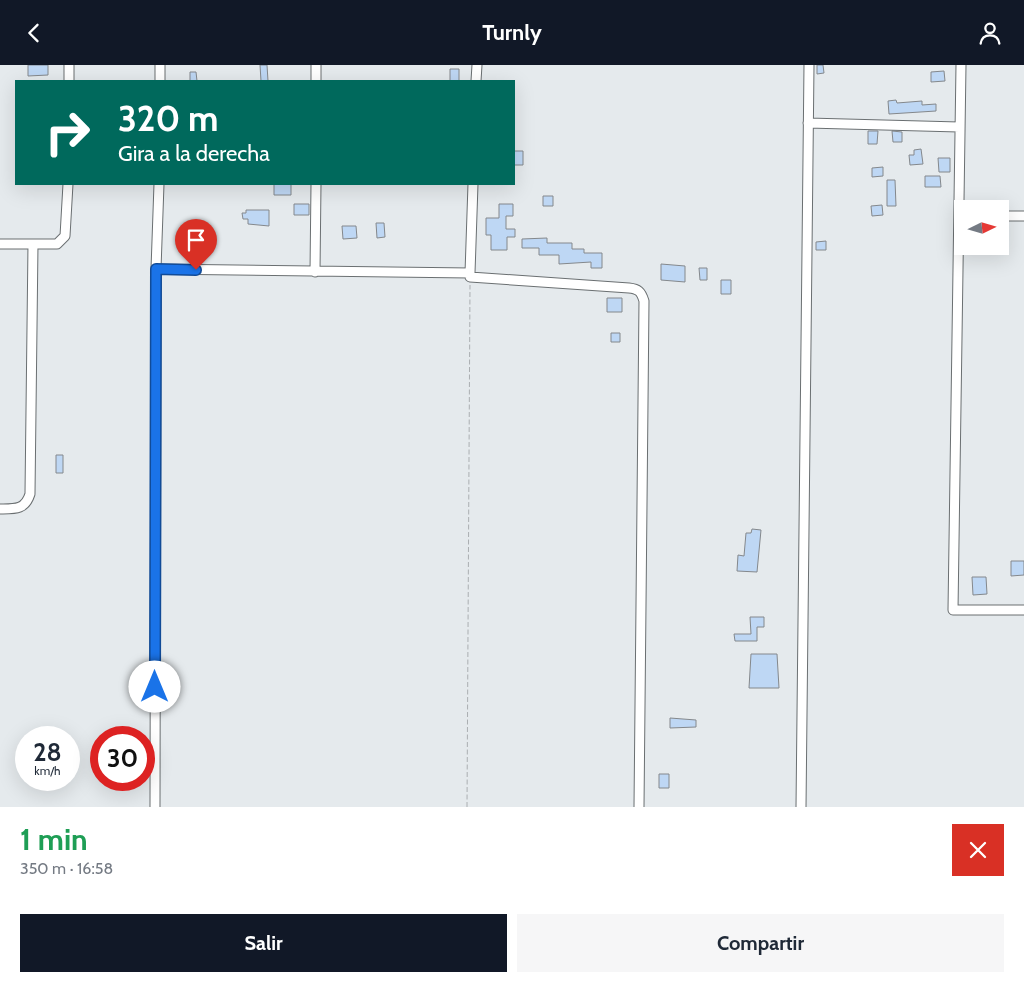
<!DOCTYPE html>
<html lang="es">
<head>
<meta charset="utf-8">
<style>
  body { margin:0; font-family:Cabin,sans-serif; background:#f6f6f7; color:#1f2937; height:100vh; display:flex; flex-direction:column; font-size:19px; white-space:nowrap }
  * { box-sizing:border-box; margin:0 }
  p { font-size:16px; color:#747a83 }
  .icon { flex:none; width:28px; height:28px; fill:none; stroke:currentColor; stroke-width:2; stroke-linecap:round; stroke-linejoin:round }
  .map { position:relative; height:742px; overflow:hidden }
  .details { display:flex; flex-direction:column; background:#fff; flex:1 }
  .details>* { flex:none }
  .banner { position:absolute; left:15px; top:15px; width:500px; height:105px; border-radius:0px; box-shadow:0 5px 20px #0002; background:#00695c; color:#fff; overflow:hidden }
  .needle { width:32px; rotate:85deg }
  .buttons { position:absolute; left:954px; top:135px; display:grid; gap:10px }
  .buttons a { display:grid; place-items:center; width:55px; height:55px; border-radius:0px; background:#fff; box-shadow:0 5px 20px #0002; font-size:25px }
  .speed { position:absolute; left:15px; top:661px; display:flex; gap:10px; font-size:25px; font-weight:700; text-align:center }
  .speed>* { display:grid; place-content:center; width:65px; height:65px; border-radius:50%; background:#fff; box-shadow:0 5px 20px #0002; line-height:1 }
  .speed small { font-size:12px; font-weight:400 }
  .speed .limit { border:8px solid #d22; background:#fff; color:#111 }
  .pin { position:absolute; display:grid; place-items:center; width:42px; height:42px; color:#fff; margin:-51px -21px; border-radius:50% 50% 50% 0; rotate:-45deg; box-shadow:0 0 5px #0007 }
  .pin .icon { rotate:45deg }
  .me { position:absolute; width:55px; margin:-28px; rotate:0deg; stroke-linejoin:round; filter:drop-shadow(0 0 4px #0008) }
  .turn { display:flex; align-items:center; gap:18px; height:105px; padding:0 20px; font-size:22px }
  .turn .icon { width:65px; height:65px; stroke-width:2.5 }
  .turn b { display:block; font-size:35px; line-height:42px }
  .round { display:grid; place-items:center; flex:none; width:52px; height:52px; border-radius:0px; background:#f6f6f7 }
  .head { display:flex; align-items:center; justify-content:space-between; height:85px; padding:0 20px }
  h1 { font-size:30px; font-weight:800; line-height:38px; color:#1e9e55 }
  .primary-button { display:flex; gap:10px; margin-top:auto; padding:10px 20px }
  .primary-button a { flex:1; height:58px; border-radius:0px; background:#111827; color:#fff; font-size:20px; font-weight:800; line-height:58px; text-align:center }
  .primary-button a+a { background:#f6f6f7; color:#1f2937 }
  header { display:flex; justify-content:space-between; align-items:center; height:65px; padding:0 20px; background:#111827; color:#fff; font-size:22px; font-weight:800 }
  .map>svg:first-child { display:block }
</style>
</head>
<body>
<header><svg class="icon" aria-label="back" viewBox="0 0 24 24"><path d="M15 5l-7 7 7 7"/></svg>Turnly<svg class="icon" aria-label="person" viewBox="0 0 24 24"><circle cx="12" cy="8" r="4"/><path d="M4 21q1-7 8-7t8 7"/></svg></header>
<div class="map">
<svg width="1024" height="742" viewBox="0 0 1024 742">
  <rect width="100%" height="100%" fill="#e5eaed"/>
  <path fill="#bed7f4" stroke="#84888c" d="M28,0h20v10l-20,1z
    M260,0h7l1,16h-7z
    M817,0h6l1,8 -7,1z
    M450,4h9v12h-9z
    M944,6l1,10 -14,1v-10z
    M190,7h6l1,9h-7z
    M896,35l1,3 25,-2v4l14,-1v7l-47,3 -1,-13z
    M868,66h10l-1,13h-9z
    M892,66l10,1v10h-9z
    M921,84l2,15 -13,1 -1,-10h5v-5z
    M514,86h9v14h-9z
    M938,93h12v14h-11z
    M883,102v9l-11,1v-9z
    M925,111h15l1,11h-16z
    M887,115h8l1,26h-9z
    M274,119h17v11h-17z
    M543,131h10v10h-10z
    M294,139h15v11h-15z
    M499,139h14v12h-7v13h9v8h-8v13h-16v-15h-5v-17h13z
    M882,140l1,10 -11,1 -1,-10z
    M246,145h23v16l-21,-2v-5h-5l-1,-6h4z
    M376,158h8l1,14 -8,1z
    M342,161h14l1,12 -14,1z
    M1008,163v13l-8,1v-13z
    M547,173v5h25v6h12v4h18v15h-11v-6l-32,2v-9h-20v-7h-17v-9z
    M826,176v9h-10v-8z
    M661,199l24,2v16l-24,-2z
    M699,203h8v12h-7z
    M721,215h10v14h-10z
    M607,233h15v14h-15z
    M611,268h9v9h-9z
    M56,390h7v18h-7z
    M752,464l9,1 -4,42 -20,-1 1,-16 6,1 2,-23h5z
    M1011,496h13v14l-13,1z
    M972,512h14l1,17 -14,1z
    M750,552h14v10h-7v14h-22l-1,-7h17z
    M751,589h26l2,34h-30z
    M670,653l26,2v7l-26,1z
    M659,709h10v14h-10z"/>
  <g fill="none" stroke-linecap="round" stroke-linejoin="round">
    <g stroke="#6a6f71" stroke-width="11">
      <path id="street" d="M961,0l-8,545h71
        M69,16v-16
        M160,16v-16
        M316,16v-16
        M476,16l1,-16
        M808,58l151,4
        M1000,151h24
        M0,179h57l8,-8 3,-52
        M156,204l314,4 3,-89
        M315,207l1,-88
        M470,212l159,11c9,1 12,3 15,13l-5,506
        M0,444c15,0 25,1 30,-15l3,-250
        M155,742l1,-538 3,-85
        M801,742l8,-742"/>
    </g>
    <path stroke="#abafb2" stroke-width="1" stroke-dasharray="5 2.5" stroke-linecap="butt" d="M467,742l3,-522"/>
    <use href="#street" stroke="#fff" stroke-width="9"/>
  </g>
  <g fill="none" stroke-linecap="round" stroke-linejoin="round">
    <g stroke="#114b97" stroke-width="12">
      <path id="route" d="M155,622l1,-418 40,1"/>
    </g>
    <use href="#route" stroke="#1a73e8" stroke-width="9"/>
  </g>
</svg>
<div class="buttons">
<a><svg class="needle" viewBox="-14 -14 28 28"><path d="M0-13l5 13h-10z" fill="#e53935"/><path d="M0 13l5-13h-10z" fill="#747a83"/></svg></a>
</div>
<div class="speed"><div>28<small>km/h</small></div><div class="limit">30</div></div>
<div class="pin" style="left:196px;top:205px;background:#d93025"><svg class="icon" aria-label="arrive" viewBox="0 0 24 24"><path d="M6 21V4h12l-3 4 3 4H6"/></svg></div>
<svg class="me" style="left:155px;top:622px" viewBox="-20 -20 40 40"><circle r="19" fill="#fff"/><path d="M0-13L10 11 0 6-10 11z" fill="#1a73e8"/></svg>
<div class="banner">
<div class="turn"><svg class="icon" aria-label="right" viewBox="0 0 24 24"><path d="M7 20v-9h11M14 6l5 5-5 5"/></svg><div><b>320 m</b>Gira a la derecha</div></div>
</div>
</div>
<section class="details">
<div class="head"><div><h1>1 min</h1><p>350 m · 16:58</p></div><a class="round" style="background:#d93025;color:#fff"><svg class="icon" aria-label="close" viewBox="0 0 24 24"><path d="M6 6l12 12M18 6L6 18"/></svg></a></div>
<div class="primary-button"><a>Salir</a><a>Compartir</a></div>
</section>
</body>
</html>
